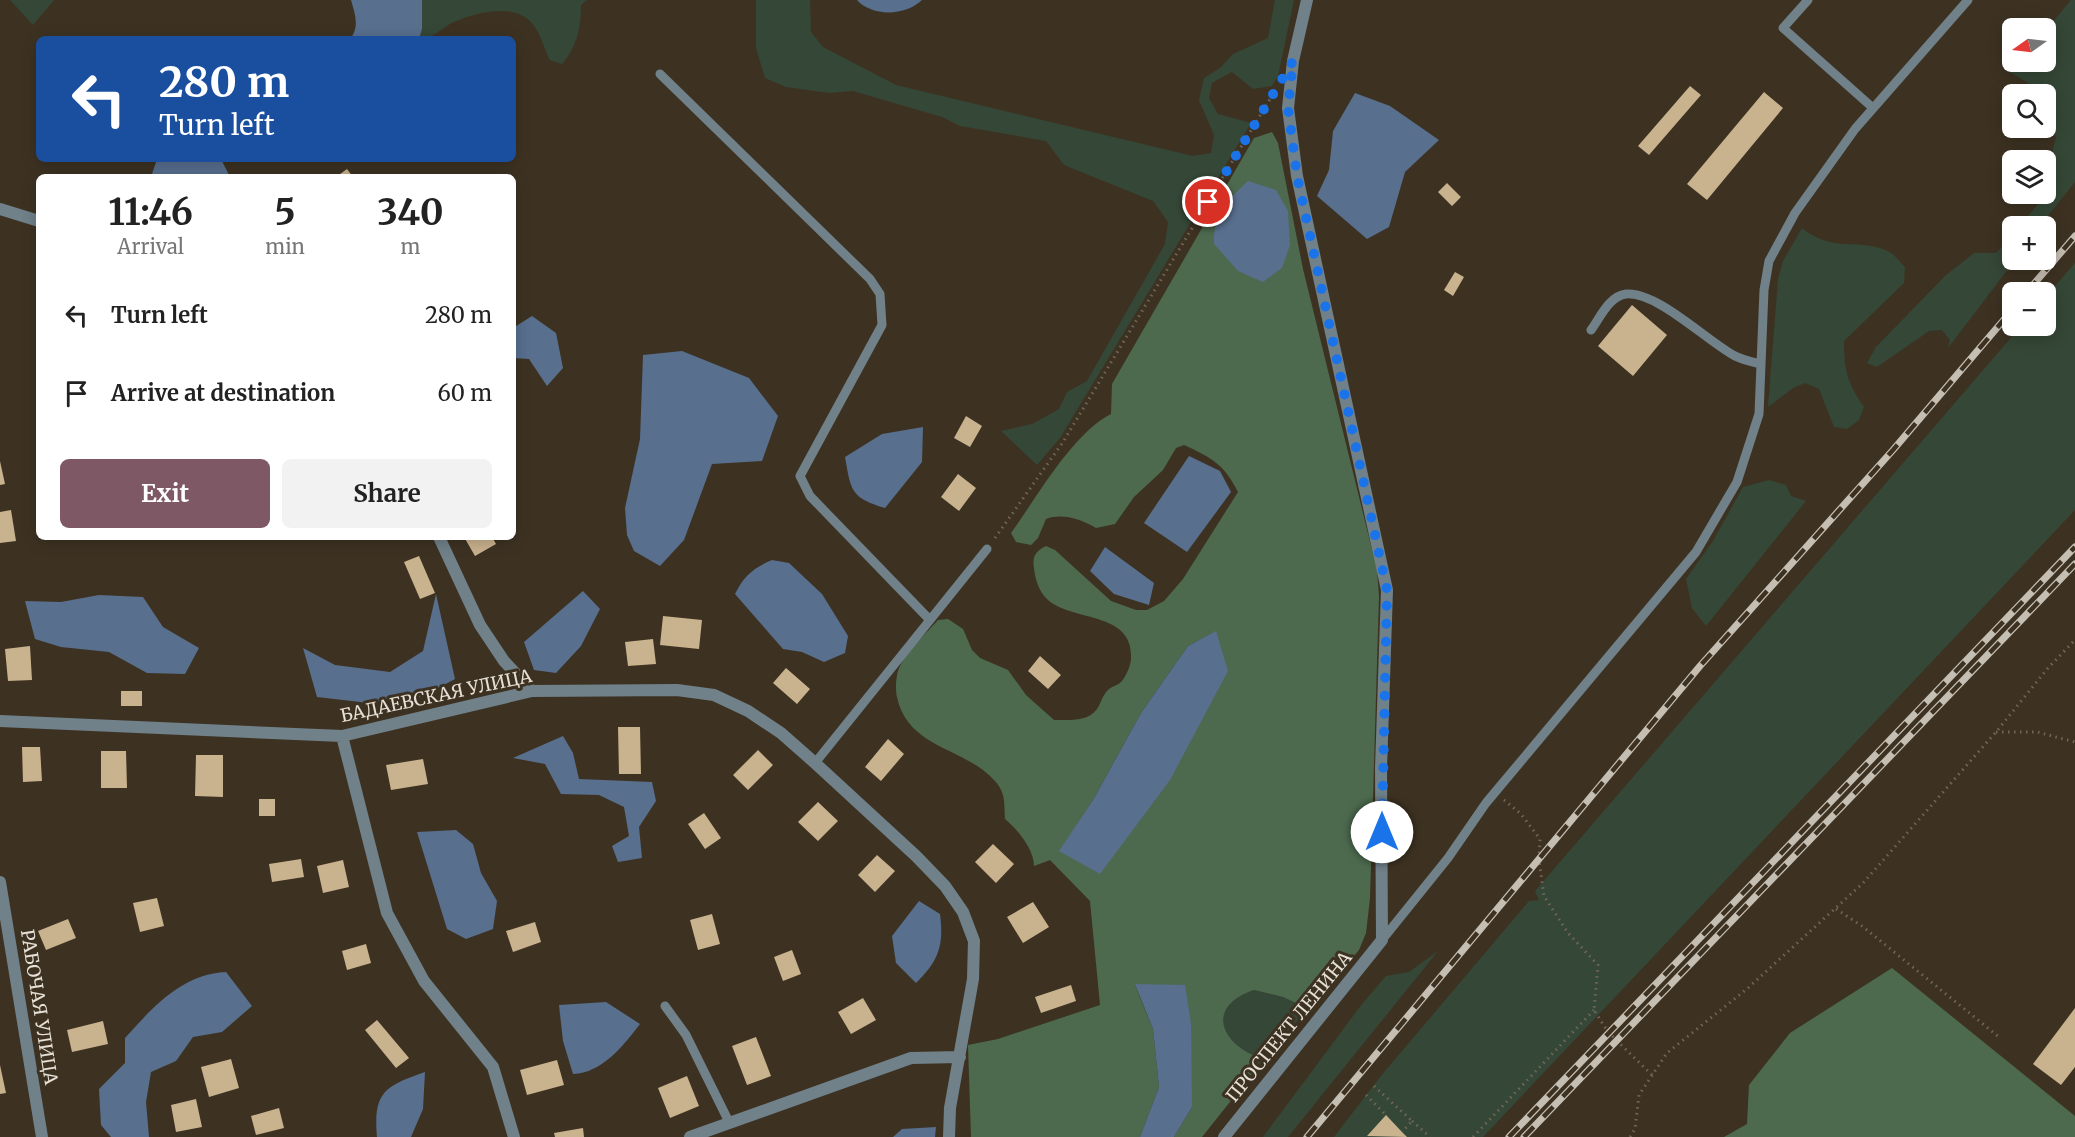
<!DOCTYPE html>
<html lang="en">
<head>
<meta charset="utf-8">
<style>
  body { margin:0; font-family:Merriweather,serif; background:#f2f2f2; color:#222; height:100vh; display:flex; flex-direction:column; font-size:22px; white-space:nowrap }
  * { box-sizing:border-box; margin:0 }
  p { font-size:20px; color:#767676 }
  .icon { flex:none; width:33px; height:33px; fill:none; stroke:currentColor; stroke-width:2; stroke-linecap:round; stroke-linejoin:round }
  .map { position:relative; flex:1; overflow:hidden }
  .side { position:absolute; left:36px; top:174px; width:480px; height:366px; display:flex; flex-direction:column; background:#fff; border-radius:9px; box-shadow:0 3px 15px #0003 }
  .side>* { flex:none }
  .hud { position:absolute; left:36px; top:36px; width:480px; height:126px; border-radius:9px; box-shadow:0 3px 15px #0003; background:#1a4fa0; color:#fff; overflow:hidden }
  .needle { width:39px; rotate:256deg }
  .tools { position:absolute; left:2002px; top:18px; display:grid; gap:12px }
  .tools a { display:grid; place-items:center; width:54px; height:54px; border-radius:9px; background:#fff; box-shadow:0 3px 15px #0003; font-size:30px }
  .pin { position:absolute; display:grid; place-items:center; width:51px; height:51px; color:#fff; margin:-26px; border:3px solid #fff; border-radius:50%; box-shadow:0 2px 6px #0007 }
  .me { position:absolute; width:66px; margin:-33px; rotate:0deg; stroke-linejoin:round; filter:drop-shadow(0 0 4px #0008) }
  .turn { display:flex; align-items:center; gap:21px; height:126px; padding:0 24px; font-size:27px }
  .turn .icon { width:78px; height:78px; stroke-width:2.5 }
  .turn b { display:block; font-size:42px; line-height:51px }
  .eta { display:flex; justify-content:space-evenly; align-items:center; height:102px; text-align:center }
  .eta b { font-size:36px; font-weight:700; line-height:42px }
  .cta { display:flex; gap:12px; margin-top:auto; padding:12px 24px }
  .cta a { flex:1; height:69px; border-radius:9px; background:#7f5865; color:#fff; font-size:24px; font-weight:700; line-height:69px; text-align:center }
  .cta a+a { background:#f2f2f2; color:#222 }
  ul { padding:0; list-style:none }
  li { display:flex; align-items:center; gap:18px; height:78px; padding:0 24px }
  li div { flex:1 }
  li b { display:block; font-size:22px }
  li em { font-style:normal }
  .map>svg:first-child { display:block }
</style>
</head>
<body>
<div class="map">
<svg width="2075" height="1137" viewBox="0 0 2075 1137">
  <rect width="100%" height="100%" fill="#3d3222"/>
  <path fill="#354736" d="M10,0h44l-21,25z
    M422,0h165l-6,5c0,22 -4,42 -19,59l-12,-4c-6,-11 -9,-25 -16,-34 -16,-24 -55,-14 -78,-5 -13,5 -22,18 -37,18l3,-10z
    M756,0h54l1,32 12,15 73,38 297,71 18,-3 3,-18 -15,-35 5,-22 16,-10 13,-14 35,-16 7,-38h19l-16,76 -6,10 -19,3 -21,-17 -20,11 -3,15 9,16 33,9 -191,315 -23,27 -36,-34 31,-7 27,-15 8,-17 20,-11 78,-137 3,-22 -15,-21 -89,-36 -18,-24 -86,-15 -18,-9 -89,-26 -24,2 -43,-6 -21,-9 -9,-30z
    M2071,0h4v182l-35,44h-20l26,-32v-34l-3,-1 9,-6 4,-16 -7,-9 3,-10 -6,-24 -36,-22 9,-10h27v-32z
    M1802,228c32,26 54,9 86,23 6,3 12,11 17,16l-1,16 -60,58c0,29 3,41 20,66l-5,13 -12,9 -13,-2 -15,-38 -14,-6 -12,5 -25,19 10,-128 5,-18z
    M2013,234l2,26 -67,88 2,-8 -8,-10 -13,1 -52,36 -10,-4 9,-16 69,-71 29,-23h22z
    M2075,263v247l-592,627h-149l46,-60 149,-176 10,-1 -4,-9 486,-565h25v-30z
    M1769,480l17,5 5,11 15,5 -100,125 -14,-18 -6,-29 27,-38 30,-54z
    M1438,951l-150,186h-25l99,-133 24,-28 23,-4z
    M1254,990l29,7 26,12 -42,43 -10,16 -2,-12c-38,-17 -46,-51 -1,-66z"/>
  <path fill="#4d6a4f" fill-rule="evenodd" d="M1272,132l6,11 25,126 74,301 2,26 -9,302 -4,35 -7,17 -50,59 -26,-12 -29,-7c-45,15 -37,49 1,66l2,12 -55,69h-28l18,-30 -57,-122 18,44 6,58 -19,50h-169l-3,-92 30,-6 102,-34 -10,-104 -40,-41 -16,6c0,-17 -16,-36 -29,-47 -1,-15 1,-26 -10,-38 -30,-34 -87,-32 -98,-84 -2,-8 -1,-23 3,-31 7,-16 26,-32 38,-46l10,-1 15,10 9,21 8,8 28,12 18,25 28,25c14,0 34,2 43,-11 4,-6 5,-13 11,-19 4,-4 8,-4 12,-7 5,-4 11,-18 11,-24 3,-48 -58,-37 -83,-59 -9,-8 -13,-21 -14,-32 -2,-12 2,-17 12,-22l9,4 56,51 25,9h11l17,-9 19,-22 55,-87c-14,-28 -26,-34 -54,-47l-8,3 -13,22 -29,27 -19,27 -19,4c-15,-9 -34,-15 -50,-9l-8,19 -7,7 -15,-3 -5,-9c26,-36 62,-100 100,-119l1,-30 142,-246zM1215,632l-155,219 33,-51 48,-87 47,-67z
    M1892,968l183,148v21h-351l23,-13 2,-39 41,-52z"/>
  <path fill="#586f8e" d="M351,0h71v29l-3,10h-69c10,-12 5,-25 1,-39z
    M857,0h65c-16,16 -50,17 -65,0z
    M1355,93l35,13 49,34 -34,32 -16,55 -22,12 -50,-43 12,-26 4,-39z
    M157,159h64l9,18h-79z
    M1248,181l28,9 12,21 2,34 -8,23 -19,14 -25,-11 -24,-27c-1,-30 13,-43 34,-63z
    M532,316l24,17 7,35 -16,18 -18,-27 -16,-1v-30z
    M682,351l67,27 29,38 -16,45 -50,3 -28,76 -24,26 -26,-15 -7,-16 -2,-27 15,-69 3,-84z
    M923,427l-1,35 -37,46c-34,-10 -34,-17 -40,-51l37,-23z
    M1189,456l31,15 11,21 -44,60 -43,-29z
    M1105,547l49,36 -5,22 -35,-11 -24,-23z
    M772,560l17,3 33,31 26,42 -3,17 -21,9 -22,-10 -19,-3 -48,-55c9,-18 18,-26 37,-34z
    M583,591l17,18 -19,37 -25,27 -22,-3 -10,-28z
    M436,594l19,85 -34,18 -52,6 -52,-6 -14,-49 32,17 55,7 33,-21z
    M99,595l44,2 20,30 36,21 -14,26 -38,-1 -38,-21 -48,-5 -26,-8 -10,-38 36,1z
    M1216,631l12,40 -58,109 -70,94 -41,-23 34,-51 48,-87 47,-67z
    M563,736l10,17 6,26 73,3 4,19 -17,26 3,31 -24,4 -6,-16 17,-10 -5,-29 -25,-12 -38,-1 -16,-30 -32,-6z
    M456,830l17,14 8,29 16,28 -4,28 -27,10 -19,-10 -30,-97z
    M919,901l21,13c4,31 -1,47 -24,69l-20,-20 -4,-27z
    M226,972l26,34 -30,26 -29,5 -17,24 -25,11 -5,30 3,35h-38l-10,-12 -2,-36 26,-26v-25c28,-31 57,-64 101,-66z
    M1135,984l50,1 6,39 1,83 -18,30h-34l19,-50 -6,-58z
    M606,1002l34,22c-17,22 -38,49 -67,50l-10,-33 -4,-36z
    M425,1072l-2,37 -12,28h-34c-4,-45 8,-51 48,-65z
    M936,1127l-1,10h-42l9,-8z"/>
  <path fill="#c9b28e" d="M1690,86l11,9 -52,60 -11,-9z
    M1764,92l19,16 -76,92 -20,-16z
    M347,169l6,8h-17z
    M1447,183l14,14 -9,9 -14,-14z
    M1455,272l9,5 -11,19 -9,-6z
    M1632,305l35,30 -34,41 -35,-30z
    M966,416l16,10 -12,21 -16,-9z
    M0,461l5,23 -5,1z
    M958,474l18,14 -17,23 -18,-14z
    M11,510l5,31 -16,2v-31z
    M464,537h28l4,7 -21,12z
    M419,556l16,37 -15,6 -16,-37z
    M663,616l39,4 -3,29 -39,-4z
    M653,639l3,25 -28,2 -3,-24z
    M30,646l2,34 -24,1 -3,-32z
    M1040,656l21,19 -13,14 -20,-18z
    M786,668l24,21 -13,15 -24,-21z
    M121,691h21v15h-21z
    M618,727h22l1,47h-22z
    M888,739l16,15 -23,27 -16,-14z
    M22,747h18l2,34 -19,1z
    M758,750l15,15 -25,25 -15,-15z
    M101,751h25l1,37h-26z
    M196,755h27v42l-28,-1z
    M423,759l5,25 -37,6 -5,-25z
    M259,799h16v17h-16z
    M818,802l20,19 -20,20 -20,-19z
    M704,813l17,25 -16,11 -17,-25z
    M993,844l21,20 -18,19 -21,-21z
    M877,855l18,16 -20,21 -17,-17z
    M301,859l3,18 -32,5 -3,-18z
    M343,860l6,27 -26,6 -6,-27z
    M157,898l7,28 -24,6 -7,-29z
    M1033,902l16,25 -26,16 -16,-26z
    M712,914l8,30 -22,6 -8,-30z
    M68,919l8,19 -30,12 -8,-19z
    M535,922l6,20 -28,10 -7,-21z
    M366,944l5,19 -24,7 -5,-19z
    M792,950l9,24 -18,7 -9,-24z
    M1071,985l5,16 -35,12 -6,-16z
    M863,998l13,22 -25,14 -13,-22z
    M2075,1008v59l-14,18 -28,-21z
    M377,1020l32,38 -13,10 -31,-38z
    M103,1021l5,23 -36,8 -5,-22z
    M756,1037l15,39 -24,9 -15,-39z
    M231,1059l8,29 -30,9 -8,-30z
    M557,1060l7,25 -37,10 -7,-25z
    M0,1065l6,28 -6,1z
    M687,1076l12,30 -29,12 -12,-30z
    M196,1099l6,28 -26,5 -5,-27z
    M279,1108l5,20 -28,7 -5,-19z
    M1386,1115l16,17 5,5 -40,-1z
    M583,1128l1,9h-29l-1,-4z"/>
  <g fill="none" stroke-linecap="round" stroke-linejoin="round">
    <path stroke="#716759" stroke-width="3" stroke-dasharray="1.5 4.5" stroke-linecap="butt" d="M995,538l68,-96 210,-348
      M1996,732h41l38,10
      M1504,800l17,14 19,25 -1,21 5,36 24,37 30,32 -4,45 14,22 44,43
      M1836,909l26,17 137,111
      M1374,1086l38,35 -10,11
      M1366,1095l20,20
      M1412,1121l18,16
      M1473,1137l121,-127
      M1630,1137l5,-8 4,-34 28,-42 81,-65 115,-105 133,-151 52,-64 27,-28"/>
    <path stroke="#70818a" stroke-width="9" d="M1808,0l-25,28 90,80
      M660,74l210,205 10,15 2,31 -82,151 10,20 120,124
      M1591,330c9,-12 18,-34 35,-36 31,-3 82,48 109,62 8,4 18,6 26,8
      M815,763l172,-214
      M1382,940l66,-82 38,-55 210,-251 41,-70 22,-68 5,-124 5,-29 26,-48 60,-84 113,-129
      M665,1006l21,29 43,87"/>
    <path stroke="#70818a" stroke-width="12" d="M0,209l39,12
      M439,537l41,88 24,36 28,30
      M0,721l342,15 190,-45 145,-1 37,5 34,16 33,22 34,30 101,93 29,30 18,26 11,29 -1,38 -23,129 -1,29
      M342,736l45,177 37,68 69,86 21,70
      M0,882l42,255
      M690,1137l221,-79 49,-1
      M1224,1137l158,-197 -1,-172 6,-178 -90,-414 -9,-68 5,-47 14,-61"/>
    <g stroke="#c5beb3" stroke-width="7">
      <path id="rail" d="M2027,292l48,-56
        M1307,1137l393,-471 193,-216 120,-141
        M1509,1137l566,-590
        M1524,1137l551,-573"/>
    </g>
    <use href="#rail" stroke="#3d3222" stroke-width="4.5" stroke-dasharray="14" stroke-linecap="butt"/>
  </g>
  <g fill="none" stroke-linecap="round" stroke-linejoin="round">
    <path stroke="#1a73e8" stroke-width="10" stroke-dasharray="0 18" d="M1208,202l85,-141 -5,47 9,68 90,414 -5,242"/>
  </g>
  <g text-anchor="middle" stroke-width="6" stroke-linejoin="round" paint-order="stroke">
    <g font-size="18" fill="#e6e0d6" stroke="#3d3222">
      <text transform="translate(436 696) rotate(-12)" y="6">БАДАЕВСКАЯ УЛИЦА</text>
      <text transform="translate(39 1007) rotate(81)" y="6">РАБОЧАЯ УЛИЦА</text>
      <text transform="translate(1289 1027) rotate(-51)" y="6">ПРОСПЕКТ ЛЕНИНА</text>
    </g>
  </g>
</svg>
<div class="tools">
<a><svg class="needle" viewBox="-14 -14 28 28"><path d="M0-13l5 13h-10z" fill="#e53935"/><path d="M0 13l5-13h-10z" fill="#767676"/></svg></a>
<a><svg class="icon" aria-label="search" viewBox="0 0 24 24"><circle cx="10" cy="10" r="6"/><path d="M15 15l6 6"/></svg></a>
<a><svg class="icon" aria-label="layers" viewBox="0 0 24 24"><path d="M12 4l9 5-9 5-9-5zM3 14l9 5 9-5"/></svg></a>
<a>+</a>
<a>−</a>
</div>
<div class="pin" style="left:1208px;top:202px;background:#d93025"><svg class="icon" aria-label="arrive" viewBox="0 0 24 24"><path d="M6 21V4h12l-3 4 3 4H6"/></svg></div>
<svg class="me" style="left:1382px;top:832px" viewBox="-20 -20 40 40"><circle r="19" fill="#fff"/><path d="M0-13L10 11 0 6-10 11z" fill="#1a73e8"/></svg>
<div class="hud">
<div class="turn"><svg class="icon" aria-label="left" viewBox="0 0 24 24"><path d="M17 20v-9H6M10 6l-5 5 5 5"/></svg><div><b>280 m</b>Turn left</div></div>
</div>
<section class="side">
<div class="eta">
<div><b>11:46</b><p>Arrival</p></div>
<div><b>5</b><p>min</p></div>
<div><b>340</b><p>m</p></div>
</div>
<ul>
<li><svg class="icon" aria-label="left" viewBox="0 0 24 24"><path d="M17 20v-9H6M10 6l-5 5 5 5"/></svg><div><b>Turn left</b></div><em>280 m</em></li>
<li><svg class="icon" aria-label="arrive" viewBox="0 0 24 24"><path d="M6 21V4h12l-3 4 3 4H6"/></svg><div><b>Arrive at destination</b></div><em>60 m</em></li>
</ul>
<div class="cta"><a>Exit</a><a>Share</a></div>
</section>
</div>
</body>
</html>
